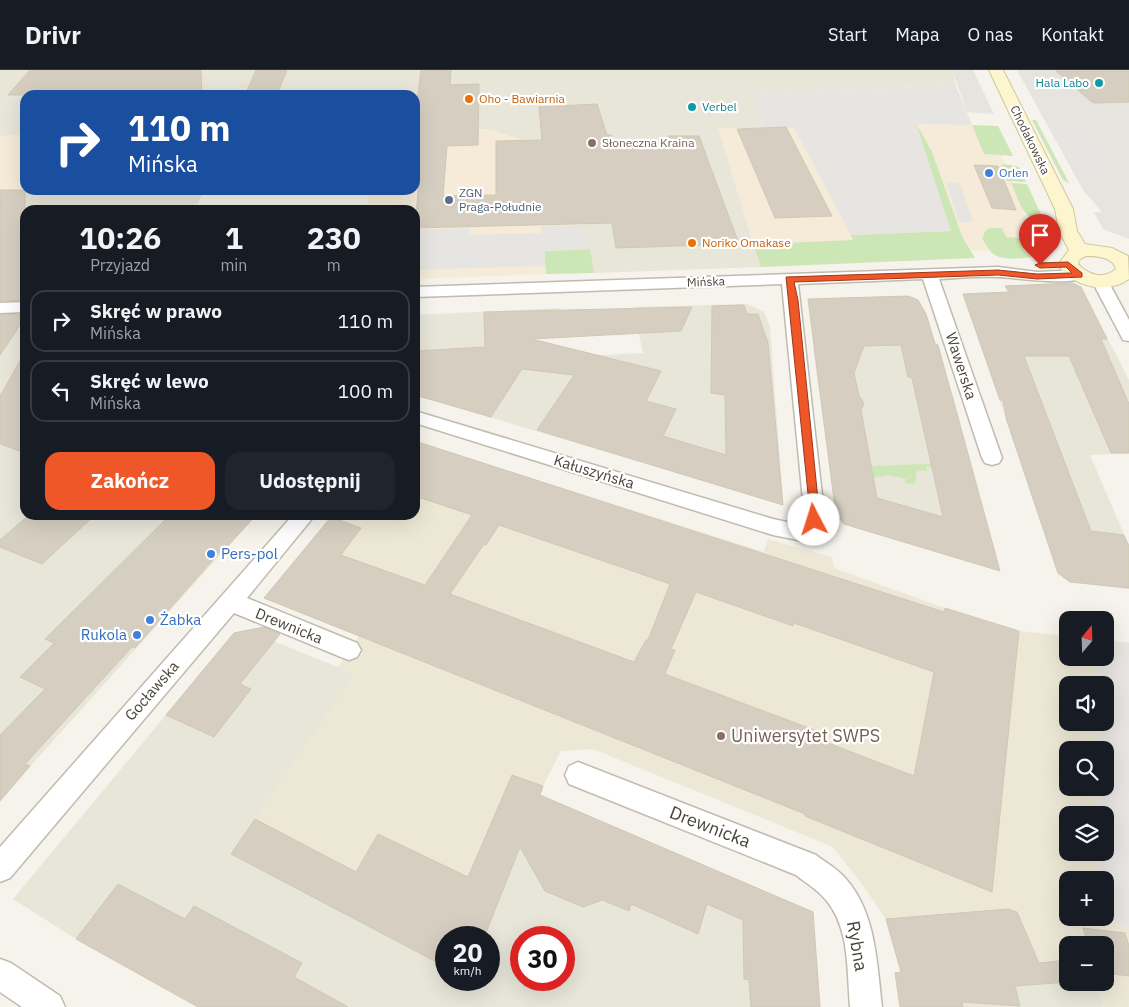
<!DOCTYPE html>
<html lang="pl">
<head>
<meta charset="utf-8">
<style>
  body { margin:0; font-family:"IBM Plex Sans",sans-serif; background:#20242c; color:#f1f3f6; height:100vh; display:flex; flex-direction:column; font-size:19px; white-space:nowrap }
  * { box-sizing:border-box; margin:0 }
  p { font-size:16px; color:#9ea1a6 }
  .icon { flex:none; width:28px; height:28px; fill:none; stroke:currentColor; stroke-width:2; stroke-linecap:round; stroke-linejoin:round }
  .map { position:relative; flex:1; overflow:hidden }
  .details { position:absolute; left:20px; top:135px; width:400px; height:315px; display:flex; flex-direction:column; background:#171b24; border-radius:15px; box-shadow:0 5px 20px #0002 }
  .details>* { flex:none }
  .guide { position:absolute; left:20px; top:20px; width:400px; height:105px; border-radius:15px; box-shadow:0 5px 20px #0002; background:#1a4fa0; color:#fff; overflow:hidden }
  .needle { width:32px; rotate:19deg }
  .fabs { position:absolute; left:1059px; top:541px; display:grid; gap:10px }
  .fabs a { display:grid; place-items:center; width:55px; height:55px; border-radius:10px; background:#171b24; box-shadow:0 5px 20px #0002; font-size:25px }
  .speed { position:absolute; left:435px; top:856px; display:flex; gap:10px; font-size:25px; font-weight:700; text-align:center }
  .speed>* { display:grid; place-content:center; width:65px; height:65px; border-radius:50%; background:#171b24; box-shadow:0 5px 20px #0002; line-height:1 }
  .speed small { font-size:12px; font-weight:400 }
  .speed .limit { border:8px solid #d22; background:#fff; color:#111 }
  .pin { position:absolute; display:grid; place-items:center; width:42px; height:42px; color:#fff; margin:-51px -21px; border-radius:50% 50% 50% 0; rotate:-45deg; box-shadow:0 0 5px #0007 }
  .pin .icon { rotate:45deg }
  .me { position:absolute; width:55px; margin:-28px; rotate:355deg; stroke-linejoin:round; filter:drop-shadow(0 0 4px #0008) }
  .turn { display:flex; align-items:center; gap:18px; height:105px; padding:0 25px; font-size:22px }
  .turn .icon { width:65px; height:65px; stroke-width:2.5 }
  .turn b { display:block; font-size:35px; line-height:42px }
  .eta { display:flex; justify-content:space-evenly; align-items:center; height:85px; text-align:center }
  .eta b { font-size:30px; font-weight:800; line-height:35px }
  .button { display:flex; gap:10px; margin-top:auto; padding:10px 25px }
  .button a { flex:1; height:58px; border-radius:15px; background:#ef5628; color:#fff; font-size:20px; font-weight:800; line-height:58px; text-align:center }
  .button a+a { background:#20242c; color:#f1f3f6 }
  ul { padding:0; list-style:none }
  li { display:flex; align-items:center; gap:15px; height:62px; margin:0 10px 8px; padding:0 15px; border:2px solid #363941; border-radius:15px }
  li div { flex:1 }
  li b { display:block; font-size:19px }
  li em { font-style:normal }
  header { display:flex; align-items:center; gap:30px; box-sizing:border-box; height:70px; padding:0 25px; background:#171b24; border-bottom:1px solid #363941 }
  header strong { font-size:24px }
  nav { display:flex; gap:28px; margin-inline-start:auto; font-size:18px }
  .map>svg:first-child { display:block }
</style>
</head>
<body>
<header>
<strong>Drivr</strong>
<nav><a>Start</a><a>Mapa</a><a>O nas</a><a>Kontakt</a></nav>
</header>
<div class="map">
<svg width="1129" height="937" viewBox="0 0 1129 937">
  <rect width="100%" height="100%" fill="#f5f3eb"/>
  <path fill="#e8e5d9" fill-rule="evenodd" d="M0,0h952l4,16 -207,7 15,35h-45l42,139 -167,6 -6,-24 -10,-76 -24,-34 -31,1 -36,-11 -72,1v-35h-390v40l-25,1z
    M27,120h177l-9,20h-170l-25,-8h19z
    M1072,213l9,4 48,93v73l-39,2 39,91v43l-59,-7 -12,-8 -78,-232 -9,-49 37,-1 -3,-6z
    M908,226l10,4 8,14 27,82 45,166 -10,5 -144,-43 -8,-9 -23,-167 20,-50z
    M747,234l17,8 6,15 13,177h-2l-366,-109v-80l145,-7v2l-15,1 -27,24 65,21 60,-3 -10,-46z
    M25,259v23l-15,27 15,2v134h231l-256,285v-470z
    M246,560l109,44 -1,197 2,1 184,-76 273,116 7,95h-622l-122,-68 -63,-40 221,-266zM446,868h43v42h-43zM521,868h43v42h-43z
    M1067,890l1,22 29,1 7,24h-204l-5,-34z"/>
  <path fill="#f5ebd8" d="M956,16l28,68 17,1 33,84 -28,-2 -19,11 3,3 -19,-1 -9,-14 -209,8 -35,-116h46l-15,-35z
    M487,59l36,11 31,-1 24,33 10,77 -44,2 2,23 -131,5v-69h-49l4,-20h45v-60z
    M25,65v55h2l-8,12h-19v-66z"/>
  <path fill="#e7e4df" d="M952,0h21l21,44 -27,-2z
    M1017,0h112v169l-26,-10 -9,-17h8l-19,-22z"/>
  <path fill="#ede8d6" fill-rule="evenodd" d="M415,371l349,111 4,-13 64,18 2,11 111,40 74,23 48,5 1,22h37v-18l24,3v364h-25l-7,-24 8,-1v-37h-37l-1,15 -166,12 -15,-53 -22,-32 -31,-40 -240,-98 -32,2 -18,35 -58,149 -129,-63 -102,-53 101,-145 -17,-7 21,-31 -95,-38 69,-83h82zM1068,615h37v37h-37zM1068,680h37v38h-37zM1068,745h37v37h-37zM1068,810h37v38h-37z"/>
  <path fill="#cde6b6" d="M1032,50h4l33,63 -6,-3z
    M916,53l16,29 30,84 13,22 -214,9 -8,-23 100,-4 -2,-5 99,-4z
    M972,55l26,1 15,30 -29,-2z
    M1005,94l14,3 7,15 -19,-1 -6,-15z
    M1011,113l16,1 17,37c-21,2 -25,-22 -33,-38z
    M991,158h11l4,9 28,2 -4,-9 18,1 6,11c-4,16 -44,20 -57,14 -8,-4 -11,-11 -15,-18l4,-8z
    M590,179l4,24 -48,1 -2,-23z
    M931,394v3h-5l1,4 -10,-1 -2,14 -10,-1 1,-4 -17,-4 -17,3 -2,-12z"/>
  <path fill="#e7e5e2" d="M956,16l16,39 -56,-1 35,107 -100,4 -57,-107h-30l-15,-35z
    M1047,51l33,9 11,-2 26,42 -21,5 -22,-5z
    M946,112l14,1 12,36 -1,4 -12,-1z
    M585,155l3,24 -43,2v15l-130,4v-40l54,-2v7l72,-2v-7z
    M1105,570l24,3v285l-28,-10h4v-38h-5v-27l5,-1v-37h-6v-27h6v-38h-7v-27l7,-1v-37h-8v-27h8z"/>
  <path fill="#d6cfc1" stroke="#d0c8b4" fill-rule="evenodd" d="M30,0h171l1,25h-194z
    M256,0h31l-9,22 -32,1z
    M421,0h30l-1,15 29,-1 -1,61 -31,1 -4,50 53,-1v-54l46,-1 -3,-33 58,-3 10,31h4l3,10 55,-2 -2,-7h32l40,108 -123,4 -4,-25 -197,5 4,-49 -4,1v-62z
    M1056,1h73v31l-36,1z
    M786,57l46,89 -57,2 -38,-89z
    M974,95l24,1 18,44 -24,-2z
    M0,120h25v110l-25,1z
    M1072,213l9,4 26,52h-6l28,65v49h-18l-42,-97h-45l67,175 33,4 5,11v42l-59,-6 -12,-9 -51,-152 -4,-21h-3l-37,-106 46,-2 -4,-6z
    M908,226l10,4 8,14 9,30 3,1 62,226 -156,-47 -8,-9 -28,-216zM901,275l7,32 4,1 31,139 -66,-19 -16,-88 3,-7 -5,-7 -5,-23 10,-27z
    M744,235l3,9h11l10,29 15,162 -246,-75 37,-55 -52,-6 -31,48 -76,-22v-44l70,-4 -1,-35 208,-5 -11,24 -149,8 129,32 -15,30 30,8 -13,27 63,19 -1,-60 -14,-2 1,-87z
    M25,244v4l-25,37v-40z
    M25,282v101l-25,-9v-48z
    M415,371l529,171 1,-4 74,23 -27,261 -187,-76v-2l-541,-216 67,-81 30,11 -20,27 84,30 47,-70 -57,-19zM499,455l171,59 -22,56h-2l-12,22 -184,-68 34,-50 2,1zM696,522l97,34 1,-3 140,49 -20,104 -91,-35 2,-7 -160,-60 10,-24 -4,-1z
    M29,445h66l-53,49 -42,-17v-7z
    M170,445h86l-28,31h-3l-90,102 -3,-1 -107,117 5,2 -30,35v-66l45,-46 -25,-12 34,-34 -9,-4z
    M264,557l16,7 -40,50 11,5 -37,48 -48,-22 68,-82z
    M512,705l31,11 -3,9 273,117 7,95h-69l-2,-27 -5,-1 -1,-59 -36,-16 -9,30 -67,-30 -2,7 -27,-11 -19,7 -38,-16 -25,-44 -35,88 -10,-5 -3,8h-26v29l-215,-113 24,-35 101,53 22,-38 90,43z
    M118,814l67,35 9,-13 108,57 -8,14 54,30h-150l-122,-68z
    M1008,839l9,3 22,51 29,-3v22l-53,4 5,20 -58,-4 1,5h-63l-5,-34 6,-1 -15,-53z
    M1083,858l42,5 4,13v30l-24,-3v-28h-17z"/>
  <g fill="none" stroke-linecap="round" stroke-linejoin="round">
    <g stroke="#c0bbae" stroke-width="3">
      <path id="street" d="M998,197l39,5 42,-2 8,5c-10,13 -74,2 -90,2 -20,-1 -39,1 -58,2l63,179 -3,5 -7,2 -7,-2 -3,-5 -59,-179 -125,5 27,237 -7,14 -15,6 -30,-6 -358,-112v-12l358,108 28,6 4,-4 -23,-237 -367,13v-10z
        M1100,206l8,5 21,39v21l-6,-1 -2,-4 -29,-55z
        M25,232v10l-25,1v-10z
        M293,445h22l-68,83 110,45 4,7 -4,7 -8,3 -8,-3 -107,-44 -224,265 -10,4v-35z
        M578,692l238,93c10,8 22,14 30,24 30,34 31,85 36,128h-32c-3,-35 0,-79 -24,-107 -8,-10 -20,-17 -30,-25l-227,-91 -4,-9 4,-9z
        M0,889l11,4 49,33 5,11h-43l-22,-15z"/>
    </g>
    <g stroke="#d2c89d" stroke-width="2">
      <path id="secondary" d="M989,0h14l70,139 4,22 8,13 27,4 16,8 1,23c-22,16 -56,8 -71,-14l11,-15 -10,-19 -4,-22zM1086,186c11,0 27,1 30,13 -13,11 -27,6 -38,-5l2,-5z"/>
    </g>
    <use href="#street" fill="#fff" fill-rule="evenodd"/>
    <use href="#secondary" fill="#fcf5ce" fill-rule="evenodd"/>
  </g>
  <path fill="#ef5628" stroke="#9b381a" d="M1068,192l14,11v4l-45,2 -39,-4 -204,7 4,18 22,220 -2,3h-7l-25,-246 212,-7 39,4 35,-1 -6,-6 -26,1 -5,-3 5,-2z"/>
  <g fill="#0f9aa8" stroke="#fff" stroke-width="2">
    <circle cx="1099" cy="13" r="5"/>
    <circle cx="692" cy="37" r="5"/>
  </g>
  <g fill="#e8710a" stroke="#fff" stroke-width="2">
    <circle cx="469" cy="29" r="5"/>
    <circle cx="692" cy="173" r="5"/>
  </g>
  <g fill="#8d6e63" stroke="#fff" stroke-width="2">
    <circle cx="592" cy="73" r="5"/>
    <circle cx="721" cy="666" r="5"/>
  </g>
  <g fill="#3f7fe0" stroke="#fff" stroke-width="2">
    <circle cx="989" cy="103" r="5"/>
    <circle cx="211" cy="484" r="5"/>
    <circle cx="150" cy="550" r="5"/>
    <circle cx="137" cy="565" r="5"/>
  </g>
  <circle fill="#5c6f8a" stroke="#fff" stroke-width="2" cx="449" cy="130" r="5"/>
  <g text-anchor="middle" stroke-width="4.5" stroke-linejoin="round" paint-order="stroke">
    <g font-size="12" fill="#0d838f" stroke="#fff" text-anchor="end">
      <text x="1089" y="17">Hala Labo</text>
      <text x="702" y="41" text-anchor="start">Verbel</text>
    </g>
    <g font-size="12" fill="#c56008" stroke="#fff" text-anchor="start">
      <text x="479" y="33">Oho - Bawiarnia</text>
      <text x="702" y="177">Noriko Omakase</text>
    </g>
    <g font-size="12" fill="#494439" stroke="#fff">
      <text transform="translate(1030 70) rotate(64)" y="4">Chodakowska</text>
      <text transform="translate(706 212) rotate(-2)" y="4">Mińska</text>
    </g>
    <g font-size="12" fill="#785e54" stroke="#fff" text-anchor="start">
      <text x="602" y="77">Słoneczna Kraina</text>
    </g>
    <g font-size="12" fill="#366cbe" stroke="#fff" text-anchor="start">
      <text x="999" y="107">Orlen</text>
    </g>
    <g font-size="12" fill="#4e5e75" stroke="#fff" text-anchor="start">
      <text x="459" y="127">ZGN<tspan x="459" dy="14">Praga-Południe</tspan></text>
    </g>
    <g font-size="15" fill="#494439" stroke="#fff">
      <text transform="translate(961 296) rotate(72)" y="5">Wawerska</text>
      <text transform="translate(594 402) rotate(17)" y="5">Kałuszyńska</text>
      <text transform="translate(289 556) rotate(22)" y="5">Drewnicka</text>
      <text transform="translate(152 621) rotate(-49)" y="5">Gocławska</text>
    </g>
    <g font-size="15" fill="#366cbe" stroke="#fff" text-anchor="start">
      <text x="221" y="489">Pers-pol</text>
      <text x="160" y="555">Żabka</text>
      <text x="127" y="570" text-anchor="end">Rukola</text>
    </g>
    <g font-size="18" fill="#785e54" stroke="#fff" text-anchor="start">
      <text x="731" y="672">Uniwersytet SWPS</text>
    </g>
    <g font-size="18" fill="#494439" stroke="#fff">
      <text transform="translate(710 757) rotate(21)" y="6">Drewnicka</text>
      <text transform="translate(857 876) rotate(80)" y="6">Rybna</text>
    </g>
  </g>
</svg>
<div class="fabs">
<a><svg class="needle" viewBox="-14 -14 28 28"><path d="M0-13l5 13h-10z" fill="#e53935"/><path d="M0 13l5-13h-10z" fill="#9ea1a6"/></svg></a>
<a><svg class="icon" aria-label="sound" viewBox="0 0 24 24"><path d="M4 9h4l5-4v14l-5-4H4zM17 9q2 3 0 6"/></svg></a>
<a><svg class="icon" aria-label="search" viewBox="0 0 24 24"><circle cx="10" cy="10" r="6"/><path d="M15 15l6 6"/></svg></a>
<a><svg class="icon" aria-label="layers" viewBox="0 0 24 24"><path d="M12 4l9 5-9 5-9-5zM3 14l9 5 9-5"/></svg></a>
<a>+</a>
<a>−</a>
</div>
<div class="speed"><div>20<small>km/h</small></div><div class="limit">30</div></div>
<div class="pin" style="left:1040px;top:195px;background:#d93025"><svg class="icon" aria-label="arrive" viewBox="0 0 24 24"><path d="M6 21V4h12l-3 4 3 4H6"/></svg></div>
<svg class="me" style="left:814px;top:450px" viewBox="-20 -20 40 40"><circle r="19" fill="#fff"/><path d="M0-13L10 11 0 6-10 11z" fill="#ef5628"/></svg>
<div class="guide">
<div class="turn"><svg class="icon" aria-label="right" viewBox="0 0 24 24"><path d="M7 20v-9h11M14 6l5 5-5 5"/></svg><div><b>110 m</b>Mińska</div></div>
</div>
<section class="details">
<div class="eta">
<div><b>10:26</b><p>Przyjazd</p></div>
<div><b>1</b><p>min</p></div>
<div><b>230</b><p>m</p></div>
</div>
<ul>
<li><svg class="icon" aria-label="right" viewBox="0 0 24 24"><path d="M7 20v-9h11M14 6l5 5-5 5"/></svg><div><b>Skręć w prawo</b><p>Mińska</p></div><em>110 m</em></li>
<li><svg class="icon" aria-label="left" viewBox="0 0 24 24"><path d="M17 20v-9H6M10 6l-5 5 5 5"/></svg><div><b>Skręć w lewo</b><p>Mińska</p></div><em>100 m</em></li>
</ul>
<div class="button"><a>Zakończ</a><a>Udostępnij</a></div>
</section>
</div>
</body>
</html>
